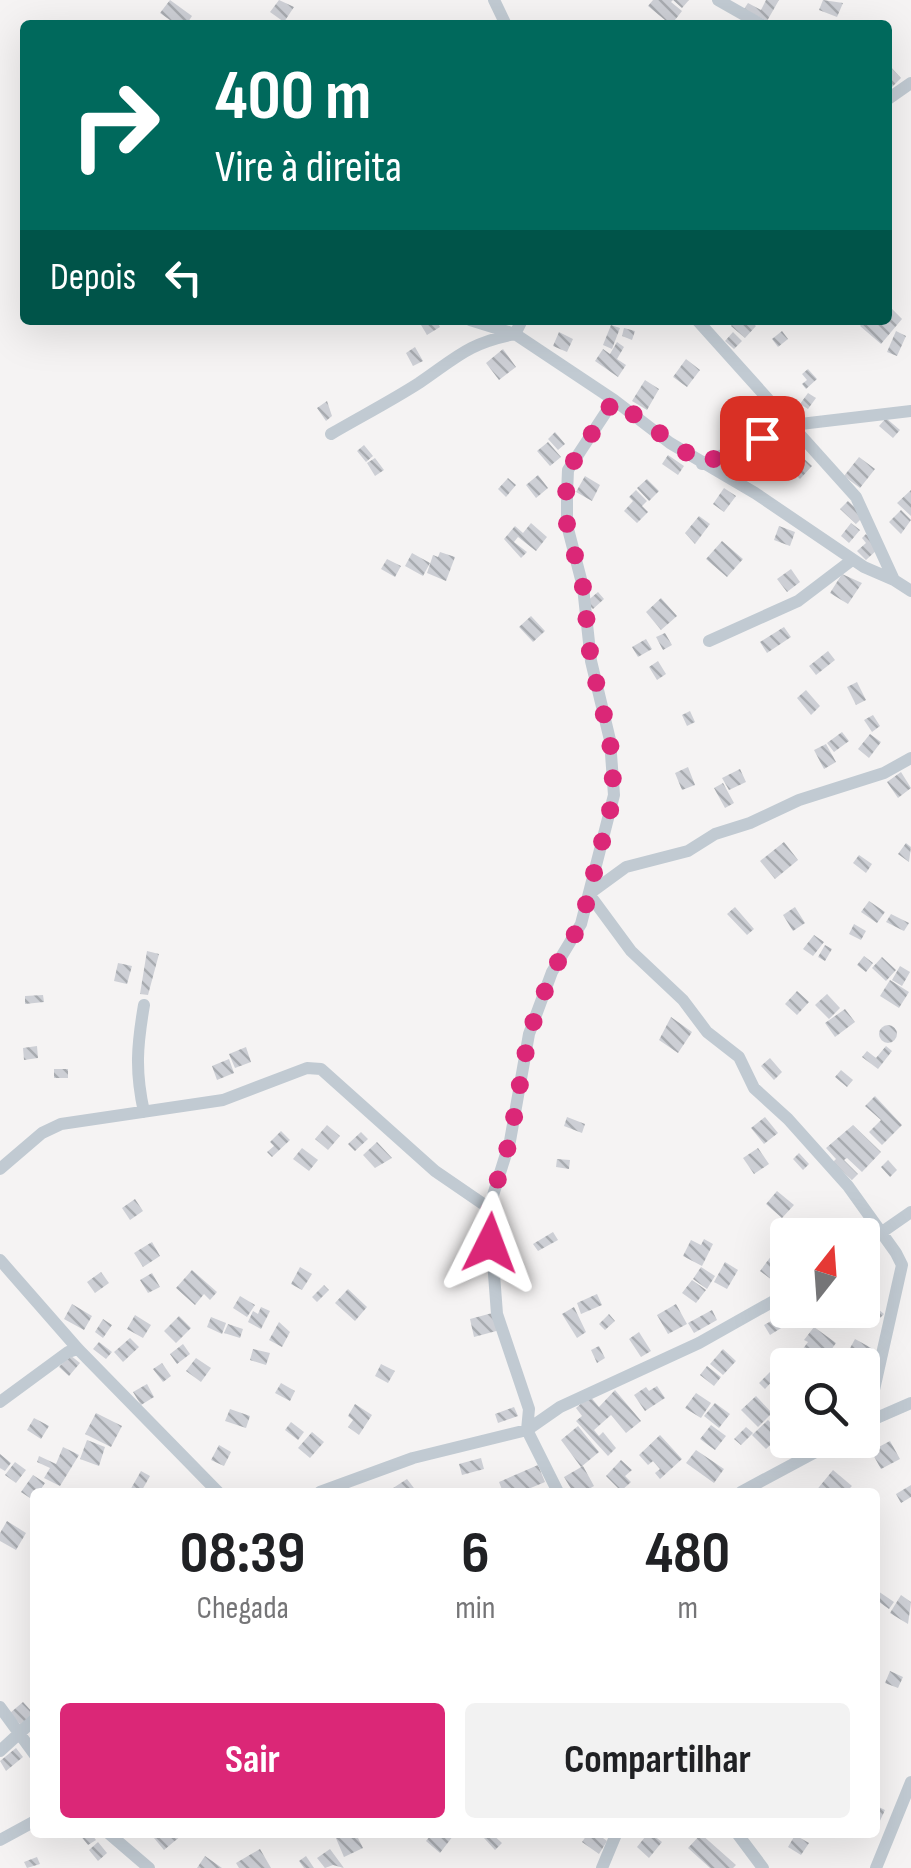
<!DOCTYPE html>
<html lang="pt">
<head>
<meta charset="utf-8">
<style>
  body { margin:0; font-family:"Sofia Sans Condensed",sans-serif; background:#f2f2f2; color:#202124; height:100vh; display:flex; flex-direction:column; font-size:38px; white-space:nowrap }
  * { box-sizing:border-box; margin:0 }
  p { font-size:32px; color:#757577 }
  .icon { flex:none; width:55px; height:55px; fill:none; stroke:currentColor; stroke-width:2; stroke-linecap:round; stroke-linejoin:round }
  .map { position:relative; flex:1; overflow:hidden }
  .drawer { position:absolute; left:30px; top:1488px; width:850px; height:350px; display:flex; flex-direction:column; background:#fff; border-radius:10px; box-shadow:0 10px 40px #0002 }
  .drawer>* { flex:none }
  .hud { position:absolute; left:20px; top:20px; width:872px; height:305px; border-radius:10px; box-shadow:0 10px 40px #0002; background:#00695c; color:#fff; overflow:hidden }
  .needle { width:65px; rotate:17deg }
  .buttons { position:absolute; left:770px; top:1218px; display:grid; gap:20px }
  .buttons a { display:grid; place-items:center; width:110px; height:110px; border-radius:10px; background:#fff; box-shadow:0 10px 40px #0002; font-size:50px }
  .pin { position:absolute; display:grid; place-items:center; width:85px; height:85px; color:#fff; margin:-42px; border-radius:20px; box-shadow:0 5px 15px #0006 }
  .me { position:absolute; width:110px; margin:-55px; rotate:3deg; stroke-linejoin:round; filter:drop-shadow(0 0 8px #0008) }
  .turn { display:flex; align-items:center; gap:35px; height:210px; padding:0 30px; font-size:45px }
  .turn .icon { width:130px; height:130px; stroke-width:2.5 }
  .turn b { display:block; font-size:70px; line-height:85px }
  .then { display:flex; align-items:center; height:95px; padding:0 30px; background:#0003; gap:20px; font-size:38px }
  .eta { display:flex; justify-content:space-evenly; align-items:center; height:170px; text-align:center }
  .eta b { font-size:60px; font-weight:700; line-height:70px }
  .primary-button { display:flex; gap:20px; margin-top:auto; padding:20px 30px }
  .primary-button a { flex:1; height:115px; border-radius:10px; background:#db2777; color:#fff; font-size:40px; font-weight:700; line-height:115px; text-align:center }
  .primary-button a+a { background:#f2f2f2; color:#202124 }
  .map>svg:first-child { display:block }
</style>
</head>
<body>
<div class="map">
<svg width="911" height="1868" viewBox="0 0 911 1868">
  <defs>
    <pattern id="building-back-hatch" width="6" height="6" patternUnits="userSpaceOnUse" patternTransform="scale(2.5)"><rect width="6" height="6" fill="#cdcfd5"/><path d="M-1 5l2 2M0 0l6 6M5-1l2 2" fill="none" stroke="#a8abb0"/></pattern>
  </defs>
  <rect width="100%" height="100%" fill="#f5f3f3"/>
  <path fill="url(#building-back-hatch)" d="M170,0l22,16 -6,9h-9l-17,-12z
    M279,0l15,7 -10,15 -14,-10z
    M653,0h36l-7,8 -9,-8 -2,2 11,9 -11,14 -23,-19z
    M766,0h13l-12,21 -23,-12 4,-6 13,7z
    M823,0l20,3 -6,14 -18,-7z
    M888,64l13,14 -13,13z
    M888,305l14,14 -21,25 -21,-18 5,-6h23z
    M418,320h18l4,7 -13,8z
    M736,320h13l7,6 -11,12 -14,-12z
    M611,325l9,3 -8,21 -9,-4z
    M624,328l11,3 -3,9 -10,-4z
    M782,331l6,8 -10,8 -6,-8z
    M896,331l10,5 -9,20 -10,-4z
    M559,332l14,7 -6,13 -14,-6z
    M733,332l9,9 -8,8 -9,-8z
    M617,342l7,5 -7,12 9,6 -8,12 -23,-16 8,-12 7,5z
    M415,347l8,14 -10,5 -7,-13z
    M503,349l13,18 -17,13 -13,-17z
    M686,359l14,11 -13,17 -14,-10z
    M808,369l9,10 -11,10 -4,-5 5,-4 -5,-6z
    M645,380l14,9 -12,21 -15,-9z
    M808,393l8,5 -8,11 -8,-5z
    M327,401l5,15 -6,5 -9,-13z
    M761,402l8,13 -20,12 -8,-13z
    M886,418l14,12 -7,8 -14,-12z
    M555,432l10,12 -7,6 -10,-11z
    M548,442l13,15 -11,9 -13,-15z
    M364,445l9,11 -7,6 -9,-11z
    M759,447l10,10 -9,8 -9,-10z
    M668,455l16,11 -6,9 -16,-11z
    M800,455l12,11 -12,13 -6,-6 4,-4 -6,-6z
    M859,457l16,12 -15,19 -16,-12z
    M375,458l9,12 -9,6 -8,-13z
    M538,475l10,13 -12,10 -10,-13z
    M585,476l15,9 -8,16 -16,-9z
    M508,478l8,7 -10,12 -8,-8z
    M647,479l12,12 -10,10 -12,-13z
    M724,488l12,8 -12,16 -11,-8z
    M636,490l11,11 -5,5 6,6 -11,11 -13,-12 9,-10 -4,-4z
    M911,490v26l-14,-13z
    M848,501l16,15 -8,8 -16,-15z
    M901,510l10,10 -10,14 -12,-12z
    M699,516l11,8 -15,20 -10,-11z
    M531,523l16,14 -11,14 -18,-14 -4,5 13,10 -6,6 -17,-19 11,-13 8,7z
    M851,523l9,7 -11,13 -8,-7z
    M779,526l16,6 -5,14 -16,-6z
    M866,534l13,14 -13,12 -9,-9 9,-8 -4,-5z
    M722,541l21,18 -16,18 -21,-18z
    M440,552l15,5 -9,24 -19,-8 6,-18 5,2z
    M412,553l18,10 -7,13 -18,-10z
    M387,559l14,7 -6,11 -14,-8z
    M791,569l9,13 -13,10 -10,-13z
    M842,574l20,9 -14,21 -18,-11z
    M598,592l6,7 -11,10 -7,-7z
    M661,598l16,18 -16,14 -15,-18z
    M531,616l14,15 -12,11 -14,-15z
    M784,627l7,10 -24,16 -7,-11z
    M665,633l7,12 -9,5 -7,-13z
    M646,639l6,10 -14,8 -6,-10z
    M828,651l7,9 -19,15 -7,-9z
    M658,661l8,13 -9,6 -8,-13z
    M857,682l9,18 -10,5 -9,-18z
    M806,690l14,16 -9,9 -14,-17z
    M690,711l5,11 -8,4 -5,-11z
    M873,715l7,11 -8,6 -8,-12z
    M842,732l7,9 -15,11 -7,-9z
    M870,734l11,8 -12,16 -11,-9z
    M826,744l10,18 -12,7 -10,-19z
    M688,767l7,18 -13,5 -7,-17z
    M740,769l6,13 -17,8 -7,-12z
    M901,772l10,16 -13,10 -11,-16z
    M723,783l11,20 -9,5 -11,-20z
    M784,842l14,18 -23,19 -15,-18z
    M906,843l5,4 -2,15 -11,-8z
    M859,855l13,9 -6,9 -13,-10z
    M869,901l16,11 -8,11 -16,-11z
    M735,907l19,22 -7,6 -20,-21z
    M795,907l10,16 -12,8 -10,-16z
    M891,914l18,9 -5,8 -18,-9z
    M854,924l12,7 -5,9 -12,-6z
    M814,935l10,7 -11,14 -10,-7z
    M825,945l7,4 -7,12 -7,-4z
    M147,951l12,3 -11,41 -8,-1z
    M864,956l9,7 -7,9 -9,-7z
    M882,957l14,13 -10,11 -14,-13z
    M118,963l14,3 -5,18 -13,-3z
    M900,966l10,6 -8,14 -10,-6z
    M890,980l19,12 -10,16 -19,-12z
    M797,991l12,11 -12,13 -12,-11z
    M827,994l13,14 -11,11 -14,-14z
    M43,995l1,7 -19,2v-8z
    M845,1009l10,13 -20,15 -10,-14z
    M671,1017l21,15 -14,21 -19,-13z
    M879 1034a9 9 0 1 1 18 0a9 9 0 1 1-18 0Z
    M37,1046l1,12 -14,2 -1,-12z
    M886,1046l6,5 -14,18 -16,-12 5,-6 9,7z
    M246,1047l5,15 -16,6 -6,-14z
    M770,1058l12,14 -8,8 -13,-14z
    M229,1059l5,14 -17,7 -5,-14z
    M54,1069h14v9h-14z
    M841,1070l12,10 -6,7 -12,-10z
    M875,1096l27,29 -20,20 -13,-13 12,-12 -16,-14z
    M567,1117l18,7 -3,9 -18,-7z
    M765,1117l13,16 -14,11 -13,-16z
    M327,1125l13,11 -12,14 -13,-11z
    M853,1125l28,27 -19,20 -15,-14 -3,2 14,14 -6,6 -19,-18 3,-3 -10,-11z
    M281,1131l9,9 -18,17 -5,-5 7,-6 -4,-4z
    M361,1132l7,7 -13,12 -7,-7z
    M377,1142l15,16 -17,10 -12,-13z
    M302,1148l16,12 -9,11 -16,-12z
    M758,1148l11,16 -15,10 -11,-16z
    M799,1153l10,11 -6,6 -10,-11z
    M557,1159l13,1 -1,9 -13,-2z
    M888,1160l9,10 -7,7 -9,-10z
    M777,1191l17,14 -12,13 -16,-14z
    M135,1199l8,12 -13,9 -8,-12z
    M553,1232l5,8 -20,11 -5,-7z
    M704,1239l9,5 -11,22 -19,-10 8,-16 10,5z
    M152,1242l8,14 -17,11 -9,-14z
    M772,1255l12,10 -12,15 -12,-9z
    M725,1262l13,8 -11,19 -13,-7z
    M300,1267l12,7 -10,16 -11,-6z
    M701,1267l14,9 -8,13 -14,-10z
    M192,1270l25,22 -7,8 -6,-6 -9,11 -19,-17z
    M101,1272l8,11 -14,10 -8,-11z
    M152,1273l8,14 -12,6 -8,-13z
    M692,1280l14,10 -10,13 -14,-10z
    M862,1284l14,7 -10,18 -4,-2z
    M324,1285l5,5 -12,12 -5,-5z
    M348,1289l19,18 -12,14 -20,-18z
    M597,1294l5,11 -21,9 -4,-11z
    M240,1296l15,9 -8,12 -14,-9z
    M72,1304l20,12 -8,14 -20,-11z
    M676,1304l11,20 -19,10 -11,-19z
    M872,1304l12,10 -10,10 -11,-11z
    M261,1307l9,4 -9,18 -13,-7 5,-11 5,3z
    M574,1307l12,25 -9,6 -15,-24z
    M712,1310l5,10 -23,13 -6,-10z
    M496,1312l4,18 -26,7 -4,-18z
    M609,1314l6,7 -10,9 -6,-6z
    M135,1315l16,10 -8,13 -16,-9z
    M179,1316l12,12 -15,15 -12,-12z
    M780,1316l6,9 -16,10 -6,-10z
    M211,1317l15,6 -4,11 -15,-7z
    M103,1319l9,6 -9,13 -8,-6z
    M279,1322l11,10 -8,15 -13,-7z
    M228,1324l15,5 -3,9 -16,-5z
    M814,1327l22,16 -15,21 -19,-14 6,-8 -4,-2z
    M639,1332l12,19 -10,6 -12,-18z
    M130,1338l9,9 -16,15 -9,-10z
    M855,1339l18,10 -6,11 -18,-10z
    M99,1342l13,10 -6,7 -13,-10z
    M183,1344l7,10 -13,10 -7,-10z
    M599,1346l6,12 -8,5 -6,-13z
    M253,1349l17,4 -4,12 -16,-5z
    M723,1349l13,12 -13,14 -13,-11z
    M833,1353l16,12h-25z
    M70,1355l10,8 -11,13 -10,-9z
    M196,1358l15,10 -10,14 -15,-11z
    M162,1363l9,13 -8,6 -10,-13z
    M381,1364l14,7 -7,12 -13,-7z
    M707,1366l14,11 -7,9 -14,-11z
    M770,1372l6,5 -11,12 -6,-6z
    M281,1383l14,8 -5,10 -15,-8z
    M147,1384l7,13 -13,8 -8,-13z
    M657,1386l8,12 -20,13 -11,-16 12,-8 3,4z
    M615,1390l26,31 -15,12 -15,-18 -17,15 5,6 4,-4 13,16 -8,8 -32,-35 6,-5 -6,-8 14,-12 9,11z
    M696,1393l15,10 -10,15 -16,-10z
    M756,1396l16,17 -14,14 -17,-17z
    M715,1403l15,11 -11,14 -15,-12z
    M355,1404l17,11 -13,20 -11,-8 5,-7 -5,-4z
    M514,1407l4,9 -20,7 -3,-9z
    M230,1409l20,7 -4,12 -21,-7z
    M96,1413l26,13 -11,21 -26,-13z
    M34,1418l15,8 -8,13 -14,-9z
    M768,1420l14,14 -16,15 -14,-14z
    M291,1422l13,10 -6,8 -13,-10z
    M711,1425l15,11 -11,14 -15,-11z
    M578,1426l21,26 -18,15 -20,-27z
    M746,1427l7,6 -12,12 -7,-6z
    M312,1432l12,10 -14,16 -12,-10z
    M660,1435l22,24 -22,20 -5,-6 5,-4 -7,-8 -5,4 -9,-10z
    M87,1440l18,7 -6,19 -19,-7z
    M890,1441l10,18 -19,10 -10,-18z
    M219,1445l12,7 -7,14 -13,-6z
    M63,1447l16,8 -19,31 -16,-8 6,-10 -13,-6 2,-6 17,8z
    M696,1450l28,19 -10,14 -28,-20z
    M0,1454l11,9 -6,8 -5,-3z
    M481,1458l3,11 -22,6 -3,-11z
    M621,1460l11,10 -7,6 6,6 -10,9 -15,-15z
    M15,1462l11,8 -10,13 -11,-8z
    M538,1465l7,17 -24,10h-18l-4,-10z
    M583,1466l11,20 -10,6h-11l-9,-15z
    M833,1470l19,16 -6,6h-31z
    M141,1471l9,5 -9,16h-12z
    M33,1475l12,8 -6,9h-4l-2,8 -12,-8z
    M407,1479l10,13h-30z
    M911,1485v12l-10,6 -5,-9z
    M7,1521l19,12 -10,17 -16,-9v-8z
    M875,1589l19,13 -5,7 -14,-10z
    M901,1595l10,7 -3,22 -18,-11z
    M890,1671l13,6 -5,11 -13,-5z
    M23,1702l11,12 -13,11 -11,-12z
    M16,1748l7,9 -17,14 -6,-10z
    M875,1805l10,5 -6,13 -4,-2z
    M84,1832h6l6,8 -8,5 -8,-10z
    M149,1832h32l1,3 -18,15z
    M343,1832h12l8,16 -19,9 -9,-21z
    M433,1832h16l4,4 -13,17 -14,-12z
    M490,1832l12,11 -7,7 -11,-12z
    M589,1832h6l12,9 -8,13 -17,-12z
    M649,1832l13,10 -13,16 -12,-11z
    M701,1834l35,31 -3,3h-23l-22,-20z
    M795,1835l14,8 -8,12 -13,-8z
    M98,1842l9,11 -9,8 -9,-11z
    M260,1849l11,19h-32l-3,-5z
    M330,1849l14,19 -11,-3 -8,3 -8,-10z
    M205,1856l17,12h-25z
    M306,1856l8,12h-10l-5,-7z
    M37,1857l3,7 -13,4 -3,-6z"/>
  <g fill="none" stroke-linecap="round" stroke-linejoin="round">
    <path stroke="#c1cad2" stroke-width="12" d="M494,0l12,25
      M718,0l44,25
      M888,99l23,-16
      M470,320l45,14 99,66 56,43 85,50 109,74 30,13
      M697,320l159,177 38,83 17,11
      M331,434c29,-17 60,-33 88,-51 37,-25 49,-40 96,-49l7,-14
      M702,464l90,-39 119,-14
      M709,641l89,-40 54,-41
      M589,894l42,57 52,49 24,32 32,25 15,31 34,31 60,67 48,67 6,12 -35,156
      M589,894l37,-27 62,-16 27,-17 35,-11 49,-23 85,-27 27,-15
      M144,1005c-7,41 -9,66 0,107
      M0,1169l42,-36 19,-9 162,-24 84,-32 14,1 114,102 54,37
      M862,1246l49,-34
      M0,1260l78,89 140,143
      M0,1402l68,-50 10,-3
      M865,1423l46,-20
      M320,1492l93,-34 114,-28 33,-23 139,-64 89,-50
      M558,1492l-31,-62 2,-21 -32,-95 -8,-106 21,-67 19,-107 23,-62 29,-48 33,-129 -4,-55 -19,-79 -8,-74 -16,-62v-31l1,-24 46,-70
      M741,1492l97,-52
      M0,1707l35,48
      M0,1751l35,-32
      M107,1832l42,36
      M736,1832l27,36
      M0,1840l35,-19
      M602,1868l15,-36
      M876,1868l35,-86"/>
  </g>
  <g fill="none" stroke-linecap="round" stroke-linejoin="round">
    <path stroke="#db2777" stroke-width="18" stroke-dasharray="0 32.4" d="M490,1243l-1,-35 21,-68 19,-106 23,-62 29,-48 33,-129 -4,-55 -19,-79 -8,-74 -16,-63 -1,-30 2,-24 46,-70 88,64 60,-26"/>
  </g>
</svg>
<div class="buttons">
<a><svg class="needle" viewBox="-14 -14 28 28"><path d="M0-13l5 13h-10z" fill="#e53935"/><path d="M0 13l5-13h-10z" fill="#757577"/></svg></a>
<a><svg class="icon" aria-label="search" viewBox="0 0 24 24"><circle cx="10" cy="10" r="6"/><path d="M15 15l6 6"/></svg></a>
</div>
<div class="pin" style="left:762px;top:438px;background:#d93025"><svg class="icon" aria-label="arrive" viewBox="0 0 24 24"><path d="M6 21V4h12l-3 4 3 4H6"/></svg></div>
<svg class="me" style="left:490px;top:1243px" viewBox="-20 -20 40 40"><path d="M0-17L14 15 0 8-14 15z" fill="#db2777" stroke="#fff" stroke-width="4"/></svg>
<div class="hud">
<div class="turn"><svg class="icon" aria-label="right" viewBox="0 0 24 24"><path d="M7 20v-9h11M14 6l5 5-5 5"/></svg><div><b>400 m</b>Vire à direita</div></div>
<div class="then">Depois<svg class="icon" aria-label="left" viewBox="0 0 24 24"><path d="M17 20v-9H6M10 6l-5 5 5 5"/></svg></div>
</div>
<section class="drawer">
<div class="eta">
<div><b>08:39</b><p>Chegada</p></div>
<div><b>6</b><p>min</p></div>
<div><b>480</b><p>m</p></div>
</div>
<div class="primary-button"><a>Sair</a><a>Compartilhar</a></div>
</section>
</div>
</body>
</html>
